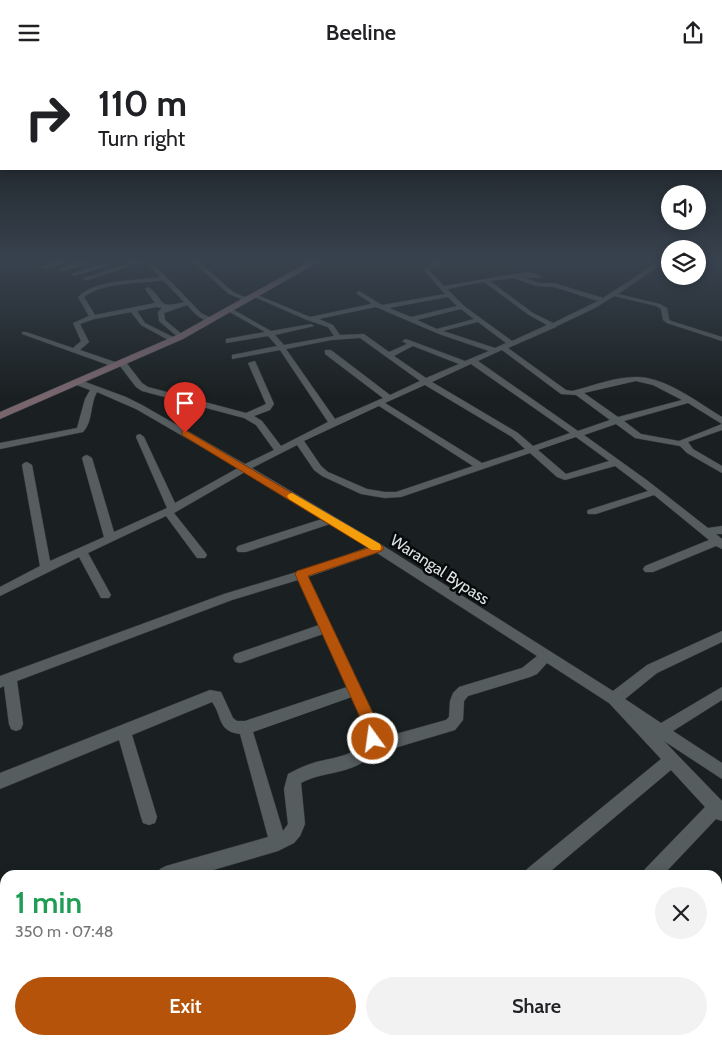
<!DOCTYPE html>
<html lang="en">
<head>
<meta charset="utf-8">
<style>
  body { margin:0; font-family:Cabin,sans-serif; background:#f2f2f2; color:#202124; height:100vh; display:flex; flex-direction:column; font-size:19px; white-space:nowrap }
  * { box-sizing:border-box; margin:0 }
  p { font-size:16px; color:#757577 }
  .icon { flex:none; width:28px; height:28px; fill:none; stroke:currentColor; stroke-width:2; stroke-linecap:round; stroke-linejoin:round }
  .map { position:relative; flex:1; overflow:hidden }
  .side { position:absolute; left:0px; top:805px; width:722px; height:175px; display:flex; flex-direction:column; background:#fff; border-radius:15px 15px 0 0; box-shadow:0 2px 8px #0003 }
  .side>* { flex:none }
  .hud { position:absolute; left:0px; top:0px; width:722px; height:105px; box-shadow:0 2px 8px #0003; background:#fff; color:#202124; overflow:hidden }
  .controls { position:absolute; left:661px; top:120px; display:grid; gap:10px }
  .controls a { display:grid; place-items:center; width:45px; height:45px; border-radius:50%; background:#fff; box-shadow:0 2px 8px #0003; font-size:25px }
  .pin { position:absolute; display:grid; place-items:center; width:42px; height:42px; color:#fff; margin:-51px -21px; border-radius:50% 50% 50% 0; rotate:-45deg; box-shadow:0 0 5px #0007 }
  .pin .icon { rotate:45deg }
  .me { position:absolute; width:55px; margin:-28px; rotate:346deg; stroke-linejoin:round; filter:drop-shadow(0 0 4px #0008) }
  .turn { display:flex; align-items:center; gap:18px; height:105px; padding:0 15px; font-size:22px }
  .turn .icon { width:65px; height:65px; stroke-width:2.5 }
  .turn b { display:block; font-size:35px; line-height:42px }
  .round { display:grid; place-items:center; flex:none; width:52px; height:52px; border-radius:26px; background:#f2f2f2 }
  .overview { display:flex; align-items:center; justify-content:space-between; height:85px; padding:0 15px }
  h1 { font-size:30px; font-weight:600; line-height:38px; color:#1e9e55 }
  .primary-button { display:flex; gap:10px; margin-top:auto; padding:10px 15px }
  .primary-button a { flex:1; height:58px; border-radius:30px; background:#b45309; color:#fff; font-size:20px; font-weight:600; line-height:58px; text-align:center }
  .primary-button a+a { background:#f2f2f2; color:#202124 }
  header { display:flex; justify-content:space-between; align-items:center; height:65px; padding:0 15px; background:#fff; font-size:22px; font-weight:600 }
  .map>svg:first-child { display:block }
</style>
</head>
<body>
<header><svg class="icon" aria-label="menu" viewBox="0 0 24 24"><path d="M4 6h16M4 12h16M4 18h16"/></svg>Beeline<svg class="icon" aria-label="share" viewBox="0 0 24 24"><path d="M12 15V3M7 8l5-5 5 5M5 13v7h14v-7"/></svg></header>
<div class="map">
<svg width="722" height="980" viewBox="0 0 722 980">
  <rect width="100%" height="100%" fill="#1a2021"/>
  <g fill="none" stroke-linecap="round" stroke-linejoin="round">
    <g stroke="#353a3b" stroke-width="1">
      <path id="street" d="M63,195h9l-28,9 -3,-2z
        M139,195h9l-61,20 -5,-1z
        M191,195h6l36,32 16,7 -3,2 -17,-7z
        M434,195h6l1,5 -12,5 15,16 83,-14 15,4 -3,2 -17,-1 17,6h15l49,15 58,-38h7l-50,34 42,10 7,4 2,11 2,2 51,16v4l-55,-18 -4,-3 -2,-11 -5,-3 -42,-10 -19,12 -38,18 -1,1 -48,21 58,42 6,1c21,-5 42,-14 64,-14 30,0 61,25 86,40v7l-34,-21 -64,18 17,13 38,7 43,-17v6l-34,12 5,7 29,17v7l-35,-20 -7,-7 -45,-8 -19,-14 -32,11 64,46 60,47 14,-2v8h-6l6,5v10l-6,-3 -63,26h-8l-2,-3 2,-3 64,-26 -55,-45 -58,19h-8l-1,-2 1,-2 60,-19 -33,-25 -50,14 -8,-3 -27,-24 -129,44 -16,1 -24,-4 -39,-18 -8,-6 -17,-25 -45,23 130,77 231,146 34,-26 75,-34v11l-65,31 -32,26 36,24 61,-36v13l-49,31 49,32v16l-58,-38 58,60v20l-6,-2 -53,56h-21l3,-6 60,-62 -34,-37 -125,105h-22l3,-6 134,-110 -52,-56 -62,-40 -10,11 -7,3 -62,19 -4,5 -1,19 -8,10 -84,25c-18,20 -49,16 -70,28l4,41 -5,12 -6,7 -16,8 -82,24h-39l3,-6 6,-3 102,-29 -28,-103c-23,-3 -17,-17 -28,-32l-80,33 25,82 -2,6 -6,2 -6,-2 -2,-6 -22,-77 -119,49v-16l210,-83 11,2 12,26 4,3h8l102,-34 -24,-53 -83,29 -5,-1 -2,-4 2,-4 84,-29 -21,-45 -66,20 -215,81 6,43 -2,5 -5,2 -5,-2 -2,-5 -5,-38 -4,2v-12l224,-82 99,-30 45,-17 -38,-23 -84,28h-8l-2,-3 2,-3 84,-27 -77,-47 -71,41 31,39 2,3 -2,3h-8l-31,-42 -78,37 23,42 -2,3h-8l-22,-41 -79,39v-9l40,-21 -18,-101 2,-2 3,-1 5,3 18,96 54,-24 -22,-79 2,-2 3,-1 5,3 22,74 53,-24 -31,-71 1,-2 3,-1 4,3 31,66 63,-35 -102,-59 -39,-17c-7,12 -4,30 -14,40l-83,17v-6l77,-15 8,-29 5,-9 -16,-6v-4h6l46,17 16,8 103,59 29,-14 -18,-25 -12,-7 -102,-27 -6,-4 -16,-21 -6,1 -92,-33v-2h4l47,16 8,-7 -8,-18 16,-7 -11,-19c17,-18 59,-16 82,-20l-12,-13 5,-1 48,50 12,6v2c-11,1 -19,-8 -26,-16l-23,8 1,7 18,15 1,2 -4,2 -21,-18 -1,-9 4,-4 -6,-1 -19,4 8,12 30,15v4h-3l-31,-17 -10,-13 -37,7 -14,5 9,18 -9,8 38,13 7,-2 17,22 6,4 98,26 20,-9 -18,-41 7,-2 19,43 -4,6 -16,6 8,5 19,25 47,-24 -48,-72 -48,9v-4l45,-9 -9,-10 -42,7v-4l39,-7 -37,-21v-2h4l39,22 40,-7 3,2 -39,9 9,10 50,-9 -6,-9 -21,-7 -57,-25 5,-1 55,23 61,-13 -1,-2 -13,-8v-2l2,-1 23,14 63,-11 -22,-25 12,-5zM514,213l22,8 18,1 44,14 -45,22 -20,-10 -43,-32zM163,215l21,22c-29,8 -18,-3 -36,-15l-3,2 10,14 -60,12 -11,-18c18,-15 56,-13 79,-17zM484,217l45,33 18,10 -35,16 -48,-35 -17,-17zM448,232l9,9 -46,11 -22,-9zM376,242l63,27 50,17 -24,10 -59,-22 -4,2 5,3 -18,8 -25,-18 -24,1 -7,-10 -14,-6zM461,244l13,10 -37,10 -20,-9zM478,257l28,21 -11,5 -52,-17zM360,273l60,43 -30,14 -59,-45h-6v4l58,44 -48,21 -49,-70 45,-9zM413,281l46,18 -33,14 -32,-22zM502,285l59,44 15,1 34,25 -32,11 -100,-70zM471,299l99,69 -37,13 -15,-13 -86,-51zM636,316l17,4 29,15 -64,17 -34,-24zM425,320l87,52 13,12 -43,14 -97,-60zM379,341l94,60 -77,26h-11l-18,-3 -39,-17 -7,-6 -17,-25zM576,372l33,24 -43,13 -28,-24zM377,488l160,103 -15,12 -63,19 -6,6 -3,8 -1,16 -3,3 -68,19 1,-13 -71,-149zM352,632c4,9 10,19 12,28 7,30 -29,32 -48,37 -10,3 -19,7 -28,12l-4,15 4,35 -5,7 -30,-99z
        M83,196l2,3 -22,7 -3,-2z
        M105,198l2,3 -33,10 -3,-2z
        M722,840v21l-4,2v-21z
        M5,855v61l-5,2v-61z
        M718,937l4,2v24l-4,-2z"/>
    </g>
    <g stroke="#353a3b" stroke-width="1">
      <path id="secondary" d="M312,195h10l-139,79 -183,80v-7l177,-77z"/>
    </g>
    <use href="#street" fill="#565d5e" fill-rule="evenodd"/>
    <use href="#secondary" fill="#79666d" fill-rule="evenodd"/>
  </g>
  <linearGradient id="sky" x2="0" y2="1"><stop stop-color="#0e1212"/><stop offset="0.59" stop-color="#38424e"/><stop offset="1" stop-color="#38424e" stop-opacity="0"/></linearGradient>
  <rect width="722" height="332" fill="url(#sky)"/>
  <path fill="#b45309" stroke="#753606" d="M185,365l197,116 2,2 -2,3 -74,25 71,150 1,13 -2,5 -5,2 -6,-2 -3,-18 -69,-152 2,-3 71,-23 -186,-113v-4z"/>
  <path fill="#f59e0b" d="M292,428l88,51 1,3 -1,3h-8l-83,-51 -2,-3 2,-2z"/>
  <g text-anchor="middle" stroke-width="5" stroke-linejoin="round" paint-order="stroke">
    <g font-size="16" fill="#dfe3e4" stroke="#070a0a">
      <text transform="translate(440 504) rotate(33)" y="6">Warangal Bypass</text>
    </g>
  </g>
</svg>
<div class="controls">
<a><svg class="icon" aria-label="sound" viewBox="0 0 24 24"><path d="M4 9h4l5-4v14l-5-4H4zM17 9q2 3 0 6"/></svg></a>
<a><svg class="icon" aria-label="layers" viewBox="0 0 24 24"><path d="M12 4l9 5-9 5-9-5zM3 14l9 5 9-5"/></svg></a>
</div>
<div class="pin" style="left:185px;top:368px;background:#d93025"><svg class="icon" aria-label="arrive" viewBox="0 0 24 24"><path d="M6 21V4h12l-3 4 3 4H6"/></svg></div>
<svg class="me" style="left:373px;top:674px" viewBox="-20 -20 40 40"><circle r="17" fill="#b45309" stroke="#fff" stroke-width="3"/><path d="M0-11L8 9 0 5-8 9z" fill="#fff"/></svg>
<div class="hud">
<div class="turn"><svg class="icon" aria-label="right" viewBox="0 0 24 24"><path d="M7 20v-9h11M14 6l5 5-5 5"/></svg><div><b>110 m</b>Turn right</div></div>
</div>
<section class="side">
<div class="overview"><div><h1>1 min</h1><p>350 m · 07:48</p></div><a class="round"><svg class="icon" aria-label="close" viewBox="0 0 24 24"><path d="M6 6l12 12M18 6L6 18"/></svg></a></div>
<div class="primary-button"><a>Exit</a><a>Share</a></div>
</section>
</div>
</body>
</html>
